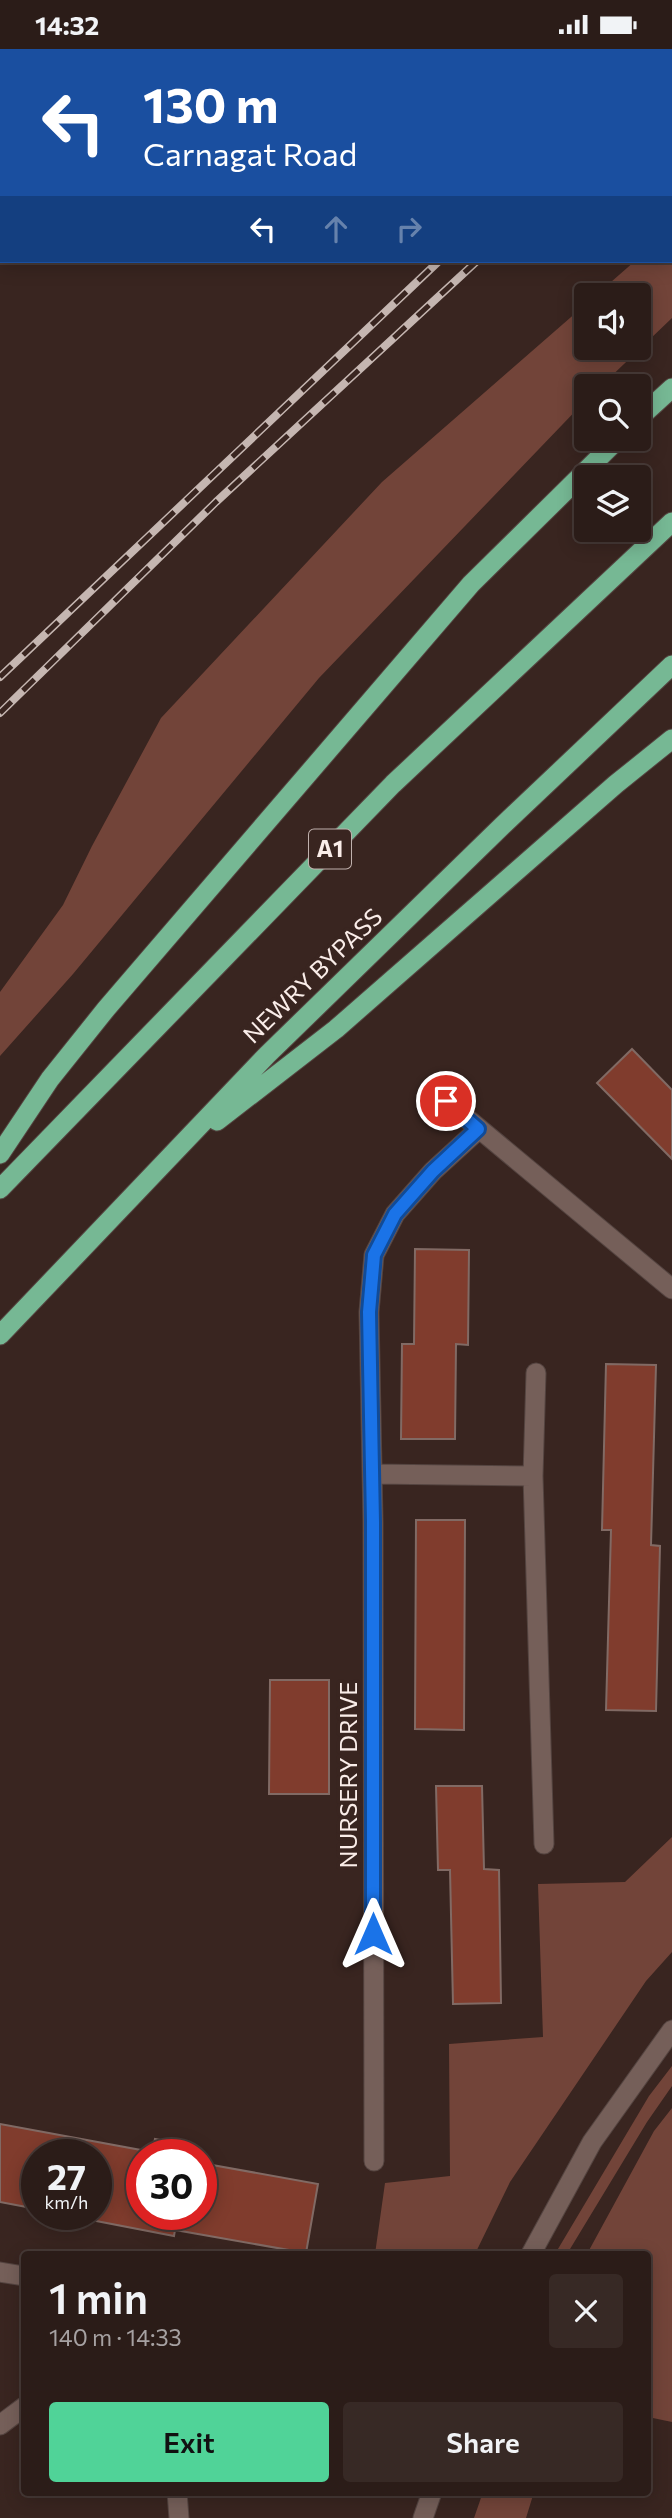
<!DOCTYPE html>
<html lang="en">
<head>
<meta charset="utf-8">
<style>
  body { margin:0; font-family:Commissioner,sans-serif; background:#372925; color:#f1f3f6; height:100vh; display:flex; flex-direction:column; font-size:26px; white-space:nowrap }
  * { box-sizing:border-box; margin:0 }
  p { font-size:23px; color:#a6a1a2 }
  .icon { flex:none; width:38px; height:38px; fill:none; stroke:currentColor; stroke-width:2; stroke-linecap:round; stroke-linejoin:round }
  .map { position:relative; flex:1; overflow:hidden }
  .side { position:absolute; left:21px; top:2202px; width:630px; height:245px; display:flex; flex-direction:column; background:#2b1c18; border-radius:7px; box-shadow:0 4px 18px #0003,0 0 0 2px #473a37 }
  .side>* { flex:none }
  .guide { position:absolute; left:0px; top:0px; width:672px; height:214px; box-shadow:0 4px 18px #0003,0 0 0 2px #473a37; background:#1a4fa0; color:#fff; overflow:hidden }
  .tools { position:absolute; left:574px; top:234px; display:grid; gap:14px }
  .tools a { display:grid; place-items:center; width:77px; height:77px; border-radius:7px; background:#2b1c18; box-shadow:0 4px 18px #0003,0 0 0 2px #473a37; font-size:35px }
  .speed { position:absolute; left:21px; top:2090px; display:flex; gap:14px; font-size:35px; font-weight:700; text-align:center }
  .speed>* { display:grid; place-content:center; width:91px; height:91px; border-radius:50%; background:#2b1c18; box-shadow:0 4px 18px #0003,0 0 0 2px #473a37; line-height:1 }
  .speed small { font-size:18px; font-weight:400 }
  .speed .limit { border:10px solid #d22; background:#fff; color:#111 }
  .pin { position:absolute; display:grid; place-items:center; width:60px; height:60px; color:#fff; margin:-30px; border:4px solid #fff; border-radius:50%; box-shadow:0 2px 7px #0007 }
  .me { position:absolute; width:77px; margin:-38px; rotate:0deg; stroke-linejoin:round; filter:drop-shadow(0 0 5px #0008) }
  .turn { display:flex; align-items:center; gap:24px; height:147px; padding:0 28px; font-size:32px }
  .turn .icon { width:91px; height:91px; stroke-width:2.5 }
  .turn b { display:block; font-size:49px; line-height:60px }
  .lanes { display:flex; align-items:center; height:66px; padding:0 28px; background:#0003; justify-content:center; gap:35px; direction:ltr }
  .lanes .off { opacity:.35 }
  .round { display:grid; place-items:center; flex:none; width:74px; height:74px; border-radius:7px; background:#372925 }
  .summary { display:flex; align-items:center; justify-content:space-between; height:119px; padding:0 28px }
  h1 { font-size:42px; font-weight:600; line-height:52px }
  .action { display:flex; gap:14px; margin-top:auto; padding:14px 28px }
  .action a { flex:1; height:80px; border-radius:7px; background:#50d398; color:#111; font-size:28px; font-weight:600; line-height:80px; text-align:center }
  .action a+a { background:#372925; color:#f1f3f6 }
  .status { display:flex; justify-content:space-between; align-items:center; height:49px; padding:0 35px; background:#2b1c18; direction:ltr }
  .status svg { height:19px; fill:currentColor }
  .map>svg:first-child { display:block }
</style>
</head>
<body>
<div class="status"><b>14:32</b><svg viewBox="0 0 49 12"><path d="M0 12V9h3v3zM5 12V6h3v6zM10 12V3h3v9zM15 12V0h3v12zM26 1h20v11H26zM47 4h2v5h-2z"/></svg></div>
<div class="map">
<svg width="672" height="2469" viewBox="0 0 672 2469">
  <rect width="100%" height="100%" fill="#392520"/>
  <path fill="#724439" d="M672,181v88l-72,69h-14v13l-267,278 -246,296 -73,82v-64l63,-87 29,-59 69,-128 221,-236 204,-178v44h53v-52h-44l40,-35h35z
    M672,1788v115l-26,29 -136,201 -35,72h-100l10,-71 65,-7 -1,-132 94,-7 -5,-153 87,-2z
    M672,2017v20l-25,36 -80,132h-12l94,-158z
    M672,2059v314l-24,-5v-163h-61l67,-123z
    M483,2443h51l-8,26h-52z"/>
  <path fill="#803c2d" stroke="#816a64" stroke-width="2" d="M632,1000l40,41v69l-75,-76z
    M415,1200l54,1 -1,95 -12,-1 -1,95h-54l1,-95h12z
    M606,1315l50,1 -5,180 9,1 -4,165 -50,-1 5,-180h-9z
    M416,1471h49l-1,210 -49,-1z
    M270,1631h59v114h-60z
    M436,1737h46l2,83 15,1 2,133 -48,1 -3,-134h-12z
    M0,2075l152,28 3,-13 36,7 -2,8h-47v60h59v-51l117,21 -12,69 -131,-23 -1,6 -114,-22h36v-60h-59v55l-37,-7z"/>
  <g fill="none" stroke-linecap="round" stroke-linejoin="round">
    <g stroke="#544440" stroke-width="21">
      <path id="minor" d="M446,1052l226,188
        M536,1324l-3,103 11,368
        M373,1425l160,2
        M374,2112l-1,-639 -4,-210 5,-57 21,-41 38,-43 46,-42
        M531,2205l61,-112 80,-112
        M0,2223l24,4
        M0,2376l24,-18
        M177,2443l2,26
        M423,2469l9,-26"/>
    </g>
    <g stroke="#544440" stroke-width="21">
      <path id="trunk" d="M639,369l33,-30
        M217,1072l119,-92 280,-245 56,-45
        M0,1105l50,-75 56,-70 365,-425 147,-145
        M0,1140l393,-405 279,-262
        M0,1286l267,-280 235,-229 170,-161"/>
    </g>
    <use href="#minor" stroke="#755f59" stroke-width="19"/>
    <use href="#trunk" stroke="#76b894" stroke-width="19"/>
    <g stroke="#c5b6b1" stroke-width="8">
      <path id="rail" d="M660,2l2,-2
        M670,31l2,-2
        M0,628l439,-416
        M0,664l216,-211 261,-241"/>
    </g>
    <use href="#rail" stroke="#392520" stroke-width="5" stroke-dasharray="16" stroke-linecap="butt"/>
  </g>
  <g fill="none" stroke-linecap="round" stroke-linejoin="round">
    <g stroke="#114b97" stroke-width="18">
      <path id="route" d="M373,1885v-412l-4,-210 5,-57 21,-41 38,-43 45,-42 -32,-28"/>
    </g>
    <use href="#route" stroke="#1a73e8" stroke-width="12"/>
  </g>
  <g text-anchor="middle" stroke-width="7" stroke-linejoin="round" paint-order="stroke">
    <rect fill="#392520" stroke="#c0b1ad" stroke-width="2" x="309" y="780.5" width="42" height="39" rx="5"/>
    <g font-size="23" font-weight="bold" fill="#faede9">
      <text x="330" y="808">A1</text>
    </g>
    <g font-size="24" fill="#faede9" stroke="#392520">
      <text transform="translate(313 927) rotate(-44)" y="8">NEWRY BYPASS</text>
      <text transform="translate(349 1726) rotate(-90)" y="8">NURSERY DRIVE</text>
    </g>
  </g>
</svg>
<div class="tools">
<a><svg class="icon" aria-label="sound" viewBox="0 0 24 24"><path d="M4 9h4l5-4v14l-5-4H4zM17 9q2 3 0 6"/></svg></a>
<a><svg class="icon" aria-label="search" viewBox="0 0 24 24"><circle cx="10" cy="10" r="6"/><path d="M15 15l6 6"/></svg></a>
<a><svg class="icon" aria-label="layers" viewBox="0 0 24 24"><path d="M12 4l9 5-9 5-9-5zM3 14l9 5 9-5"/></svg></a>
</div>
<div class="speed"><div>27<small>km/h</small></div><div class="limit">30</div></div>
<div class="pin" style="left:446px;top:1052px;background:#d93025"><svg class="icon" aria-label="arrive" viewBox="0 0 24 24"><path d="M6 21V4h12l-3 4 3 4H6"/></svg></div>
<svg class="me" style="left:373px;top:1885px" viewBox="-20 -20 40 40"><path d="M0-17L14 15 0 8-14 15z" fill="#1a73e8" stroke="#fff" stroke-width="4"/></svg>
<div class="guide">
<div class="turn"><svg class="icon" aria-label="left" viewBox="0 0 24 24"><path d="M17 20v-9H6M10 6l-5 5 5 5"/></svg><div><b>130 m</b>Carnagat Road</div></div>
<div class="lanes"><svg class="icon" aria-label="left" viewBox="0 0 24 24"><path d="M17 20v-9H6M10 6l-5 5 5 5"/></svg><svg class="icon off" aria-label="ahead" viewBox="0 0 24 24"><path d="M12 20V5M6 11l6-6 6 6"/></svg><svg class="icon off" aria-label="right" viewBox="0 0 24 24"><path d="M7 20v-9h11M14 6l5 5-5 5"/></svg></div>
</div>
<section class="side">
<div class="summary"><div><h1>1 min</h1><p>140 m · 14:33</p></div><a class="round"><svg class="icon" aria-label="close" viewBox="0 0 24 24"><path d="M6 6l12 12M18 6L6 18"/></svg></a></div>
<div class="action"><a>Exit</a><a>Share</a></div>
</section>
</div>
</body>
</html>
